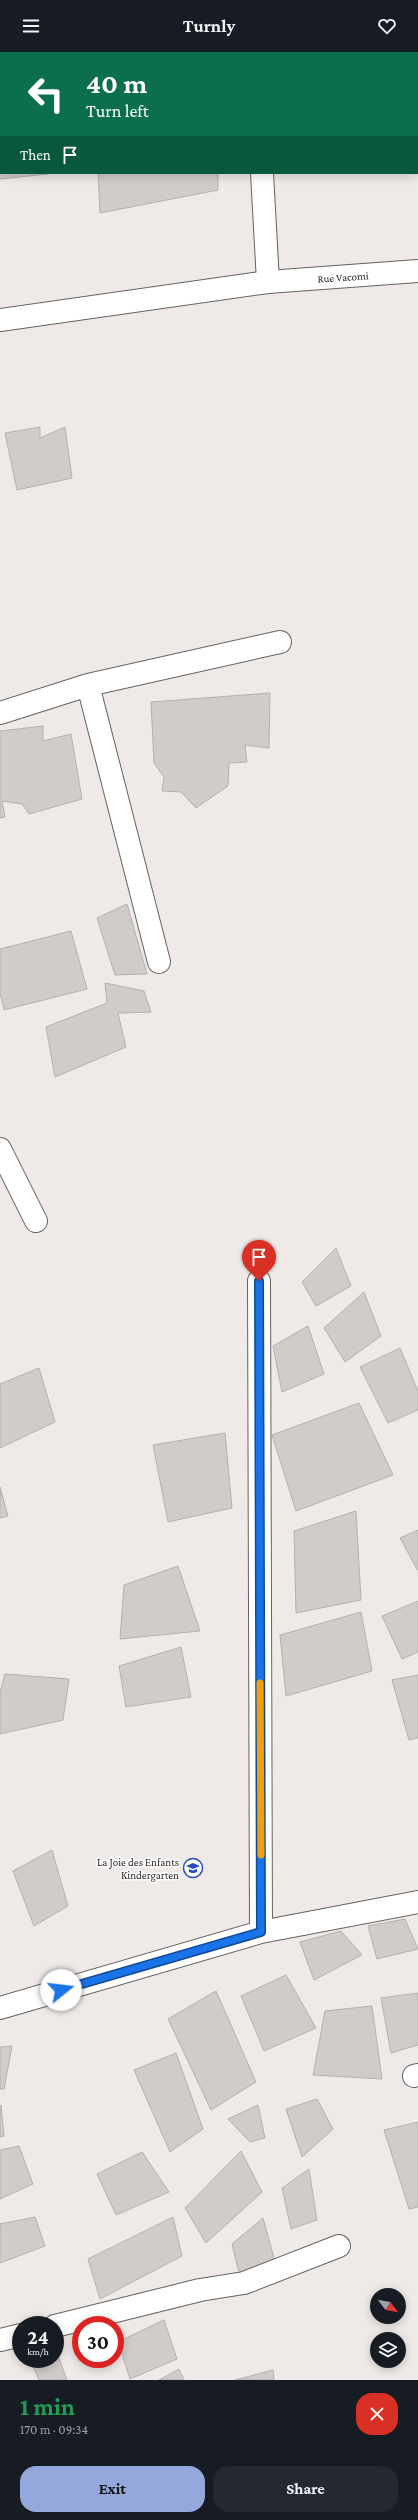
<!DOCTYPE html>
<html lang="en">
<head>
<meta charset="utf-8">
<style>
  body { margin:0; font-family:"Crimson Pro",serif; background:#242831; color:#f1f3f6; height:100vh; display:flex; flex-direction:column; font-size:15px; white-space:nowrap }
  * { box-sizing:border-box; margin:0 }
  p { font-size:13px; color:#9ea1a6 }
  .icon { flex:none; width:22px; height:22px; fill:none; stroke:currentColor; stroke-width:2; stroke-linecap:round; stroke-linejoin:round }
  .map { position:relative; height:2328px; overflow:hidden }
  .sheet { display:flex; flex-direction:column; background:#171b24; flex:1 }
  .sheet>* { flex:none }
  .banner { position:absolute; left:0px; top:0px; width:418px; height:122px; box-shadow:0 2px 10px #0003; background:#0b6e4f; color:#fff; overflow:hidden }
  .needle { width:26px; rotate:121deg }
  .controls { position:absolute; left:370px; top:2236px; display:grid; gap:8px }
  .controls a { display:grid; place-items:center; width:36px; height:36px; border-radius:50%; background:#171b24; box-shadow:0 2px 10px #0003; font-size:20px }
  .speed { position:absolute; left:12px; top:2264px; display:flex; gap:8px; font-size:20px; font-weight:700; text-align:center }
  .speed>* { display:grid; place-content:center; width:52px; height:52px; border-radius:50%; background:#171b24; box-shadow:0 2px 10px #0003; line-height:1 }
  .speed small { font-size:10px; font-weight:400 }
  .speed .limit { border:6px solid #d22; background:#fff; color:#111 }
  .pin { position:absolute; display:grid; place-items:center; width:34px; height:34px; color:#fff; margin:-41px -17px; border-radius:50% 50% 50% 0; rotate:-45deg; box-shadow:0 0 4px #0007 }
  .pin .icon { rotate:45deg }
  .me { position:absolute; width:44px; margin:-22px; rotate:74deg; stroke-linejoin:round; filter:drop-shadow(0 0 3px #0008) }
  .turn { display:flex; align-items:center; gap:14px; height:84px; padding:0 20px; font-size:18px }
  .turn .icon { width:52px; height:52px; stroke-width:2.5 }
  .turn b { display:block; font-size:28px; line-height:34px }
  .then { display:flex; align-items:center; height:38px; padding:0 20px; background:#0003; gap:8px; font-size:15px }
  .round { display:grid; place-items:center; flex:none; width:42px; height:42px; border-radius:16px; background:#242831 }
  .overview { display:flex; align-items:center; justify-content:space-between; height:68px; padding:0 20px }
  h1 { font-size:24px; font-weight:700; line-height:30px; color:#1e9e55 }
  .primary-button { display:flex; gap:8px; margin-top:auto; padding:8px 20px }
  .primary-button a { flex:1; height:46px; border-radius:16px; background:#94a8db; color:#111; font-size:16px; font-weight:700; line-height:46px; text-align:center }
  .primary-button a+a { background:#242831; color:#f1f3f6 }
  header { display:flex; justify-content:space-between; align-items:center; height:52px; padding:0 20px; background:#171b24; font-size:18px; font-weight:700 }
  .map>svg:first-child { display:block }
</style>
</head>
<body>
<header><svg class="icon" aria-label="menu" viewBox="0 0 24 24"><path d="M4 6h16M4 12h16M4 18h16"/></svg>Turnly<svg class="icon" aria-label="heart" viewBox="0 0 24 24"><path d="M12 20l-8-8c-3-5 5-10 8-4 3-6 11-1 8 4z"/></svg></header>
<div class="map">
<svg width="418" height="2328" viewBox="0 0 418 2328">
  <rect width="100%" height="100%" fill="#efeae7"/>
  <path fill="#d1ccc9" stroke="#b5b1ae" d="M0,56l1,65 47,1 -48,5z
    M98,121h120v17l-118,23z
    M40,375v11l25,-11 7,51 -55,12 -12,-57z
    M270,641l-1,55 -24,-3 2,17 -18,1 -1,23 -32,22 -15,-16 -19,-1 2,-14 -10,-14 -3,-61z
    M43,674v15l28,-7 11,65 -53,15 -7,-10 -20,-3 3,16 -5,1v-87z
    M127,852l20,70 -32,1 -18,-57z
    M71,879l16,58 -83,21 -4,-17v-44z
    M105,931l39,8 7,21 -33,1 8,34 -71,30 -9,-50 61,-24z
    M336,1196l15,38 -35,20 -14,-24z
    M364,1240l17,44 -36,26 -21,-34z
    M308,1274l16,48 -42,18 -9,-46z
    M400,1296l18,43v19l-30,13 -28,-56z
    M39,1316l16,54 -55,26v-64z
    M359,1351l34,72 -97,36 -24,-76z
    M225,1381l7,75 -64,14 -15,-77z
    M0,1435l8,29 -8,2z
    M356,1459l5,89 -65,13 -2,-82z
    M418,1478v41l-18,-33z
    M178,1514l22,65 -80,8 4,-54z
    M418,1549v51l-16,7 -20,-43z
    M361,1560l11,59 -86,25 -6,-61z
    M181,1595l10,50 -65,10 -7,-41z
    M5,1622l64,5 -6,41 -63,14v-42z
    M418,1623v63l-9,2 -17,-60z
    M52,1798l16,56 -34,20 -21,-55z
    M405,1867l13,30 -41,10 -9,-33z
    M341,1879l21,24 -48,25 -14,-38z
    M286,1923l30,53 -52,23 -23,-55z
    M216,1939l40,91 -45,28 -43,-91z
    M418,1941v52l-27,8 -10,-55z
    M372,1954l10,73 -69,-4 12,-64z
    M12,1994l-8,43h-4v-42z
    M176,2001l27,76 -33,23 -36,-82z
    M317,2047l16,30 -31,28 -16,-48z
    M1,2053l3,31 -4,1v-31z
    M258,2053l7,33 -15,4 -22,-23z
    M418,2070v85l-9,2 -25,-79z
    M19,2094l14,38 -33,15v-49z
    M241,2099l21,41 -56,51 -21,-35z
    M142,2100l27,40 -53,23 -19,-41z
    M309,2117l8,51 -26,9 -9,-41z
    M35,2165l10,29 -45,17v-39z
    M173,2165l9,39 -82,43 -12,-40z
    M263,2166l11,40 -34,19 -8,-33z
    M164,2268l13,39 -47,20 -12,-37z
    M56,2298l11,30h-28l-9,-21h25z
    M179,2317l5,11h-25z
    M273,2318l1,10h-39z"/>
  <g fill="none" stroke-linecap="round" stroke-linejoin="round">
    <g stroke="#66625f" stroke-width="24">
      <path id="street" d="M256,0v1
        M262,121l6,109
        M88,633l71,277
        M0,661l88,-28 192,-43
        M0,1097l36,72
        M259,1229l2,651
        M0,1956l261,-76 157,-30
        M414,2024l4,-1
        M55,2274l145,-36 44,-7 95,-37
        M0,2288l21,-5"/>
    </g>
    <g stroke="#66625f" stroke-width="24">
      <path id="secondary" d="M0,268l268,-38 150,-11"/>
    </g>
    <use href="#street" stroke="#fff" stroke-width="22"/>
    <use href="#secondary" stroke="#fff" stroke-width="22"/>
  </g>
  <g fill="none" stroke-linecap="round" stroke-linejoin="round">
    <g stroke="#114b97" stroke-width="10">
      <path id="route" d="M61,1938l200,-58 -2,-651"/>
    </g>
    <use href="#route" stroke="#1a73e8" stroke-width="7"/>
    <path stroke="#f59e0b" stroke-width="7" d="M260,1631l1,172"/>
  </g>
  <defs>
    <g id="school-ring" transform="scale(1)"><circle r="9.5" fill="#fff" stroke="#234dbb" stroke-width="1.5"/><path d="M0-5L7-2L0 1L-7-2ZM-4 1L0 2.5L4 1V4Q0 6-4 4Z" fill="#234dbb"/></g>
  </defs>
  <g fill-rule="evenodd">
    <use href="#school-ring" x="193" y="1816"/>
  </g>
  <g text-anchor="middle" stroke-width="3" stroke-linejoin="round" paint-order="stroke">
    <g font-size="11" fill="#2b2928" stroke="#fff">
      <text transform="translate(343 225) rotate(-4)" y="4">Rue Vacomi</text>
    </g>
    <g font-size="11" fill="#2b2928" stroke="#fff" text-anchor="end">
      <text x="179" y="1814">La Joie des Enfants<tspan x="179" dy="13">Kindergarten</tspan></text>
    </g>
  </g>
</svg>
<div class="controls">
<a><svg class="needle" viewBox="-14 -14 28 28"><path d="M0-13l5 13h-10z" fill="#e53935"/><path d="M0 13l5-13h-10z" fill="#9ea1a6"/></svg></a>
<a><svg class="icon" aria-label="layers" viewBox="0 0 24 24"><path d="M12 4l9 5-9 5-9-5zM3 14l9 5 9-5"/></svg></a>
</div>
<div class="speed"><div>24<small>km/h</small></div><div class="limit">30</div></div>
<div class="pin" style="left:259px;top:1229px;background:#d93025"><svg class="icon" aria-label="arrive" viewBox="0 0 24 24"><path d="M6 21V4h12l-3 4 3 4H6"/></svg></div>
<svg class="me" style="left:61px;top:1938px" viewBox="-20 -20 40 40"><circle r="19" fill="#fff"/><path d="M0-13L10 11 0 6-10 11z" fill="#1a73e8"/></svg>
<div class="banner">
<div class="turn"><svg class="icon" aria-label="left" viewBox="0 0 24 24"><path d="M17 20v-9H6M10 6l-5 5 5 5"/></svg><div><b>40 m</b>Turn left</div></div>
<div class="then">Then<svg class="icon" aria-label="arrive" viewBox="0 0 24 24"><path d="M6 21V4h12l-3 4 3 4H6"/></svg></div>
</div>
</div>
<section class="sheet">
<div class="overview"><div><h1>1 min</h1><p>170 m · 09:34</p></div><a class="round" style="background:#d93025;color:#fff"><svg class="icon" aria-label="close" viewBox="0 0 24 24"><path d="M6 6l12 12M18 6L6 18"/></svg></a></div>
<div class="primary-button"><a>Exit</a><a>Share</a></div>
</section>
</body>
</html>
